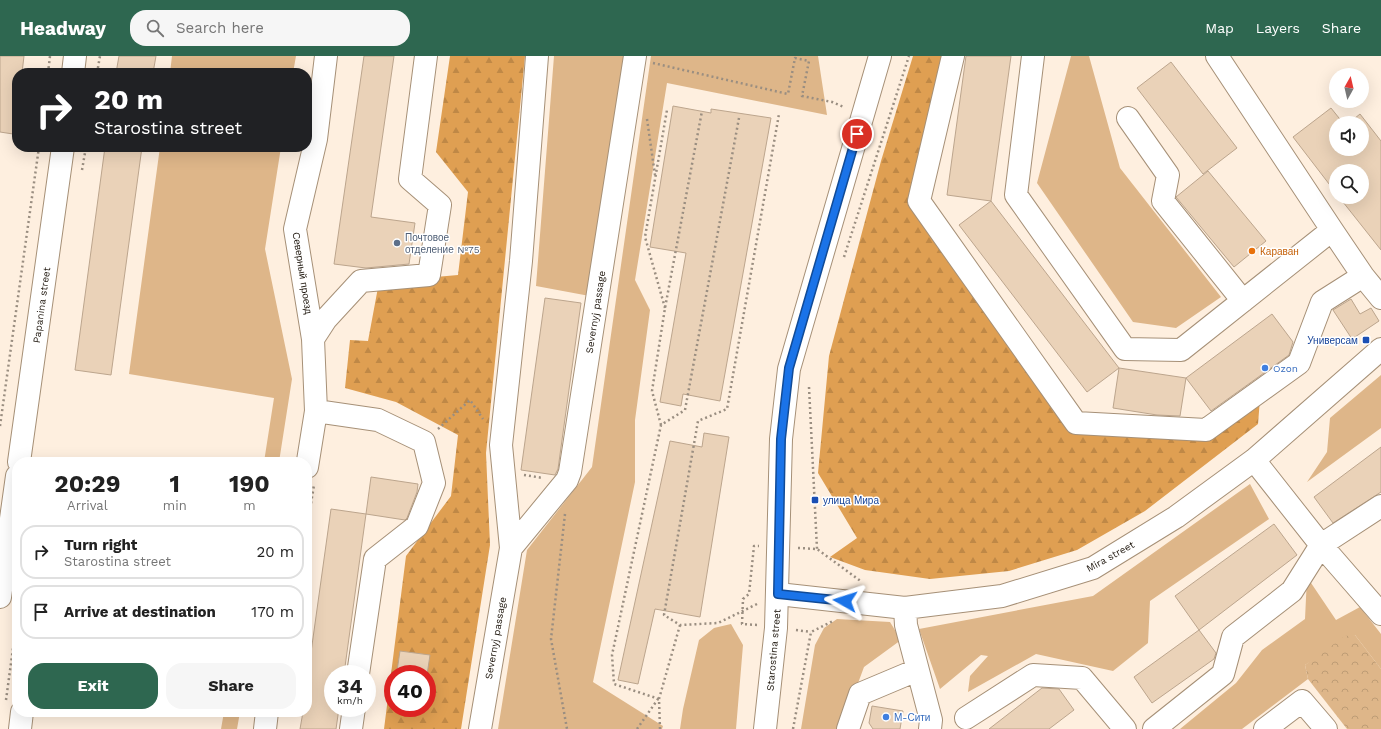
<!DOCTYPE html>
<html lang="en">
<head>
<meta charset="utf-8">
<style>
  body { margin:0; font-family:"Work Sans",sans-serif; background:#f6f6f6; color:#222; height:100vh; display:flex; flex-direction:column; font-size:15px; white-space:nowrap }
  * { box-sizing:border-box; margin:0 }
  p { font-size:13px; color:#767676 }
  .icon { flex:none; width:22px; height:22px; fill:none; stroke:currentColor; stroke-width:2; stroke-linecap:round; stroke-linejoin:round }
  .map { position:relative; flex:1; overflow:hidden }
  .drawer { position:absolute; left:12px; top:401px; width:300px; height:260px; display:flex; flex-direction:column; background:#fff; border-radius:16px; box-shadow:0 4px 16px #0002 }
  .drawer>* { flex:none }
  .top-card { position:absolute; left:12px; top:12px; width:300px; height:84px; border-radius:16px; box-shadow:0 4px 16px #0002; background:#202124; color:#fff; overflow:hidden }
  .needle { width:26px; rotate:8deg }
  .tools { position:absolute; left:1329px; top:12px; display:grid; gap:8px }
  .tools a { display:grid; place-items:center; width:40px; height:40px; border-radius:50%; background:#fff; box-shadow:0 4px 16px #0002; font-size:20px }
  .speed { position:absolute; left:324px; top:609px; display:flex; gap:8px; font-size:20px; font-weight:700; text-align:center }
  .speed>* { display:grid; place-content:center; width:52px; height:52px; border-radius:50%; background:#fff; box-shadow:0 4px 16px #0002; line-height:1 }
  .speed small { font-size:10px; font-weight:400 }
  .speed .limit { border:6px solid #d22; background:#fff; color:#111 }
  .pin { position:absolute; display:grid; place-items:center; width:34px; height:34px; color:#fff; margin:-17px; border:2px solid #fff; border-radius:50%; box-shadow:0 1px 4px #0007 }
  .me { position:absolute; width:44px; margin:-22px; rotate:276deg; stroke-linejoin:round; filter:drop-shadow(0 0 3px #0008) }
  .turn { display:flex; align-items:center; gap:14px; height:84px; padding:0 16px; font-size:18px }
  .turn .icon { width:52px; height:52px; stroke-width:2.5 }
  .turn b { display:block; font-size:28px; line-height:34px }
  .eta { display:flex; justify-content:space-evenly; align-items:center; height:68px; text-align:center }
  .eta b { font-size:24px; font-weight:700; line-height:28px }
  .action { display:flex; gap:8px; margin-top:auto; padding:8px 16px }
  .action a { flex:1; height:46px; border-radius:16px; background:#2e6750; color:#fff; font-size:16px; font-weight:700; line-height:46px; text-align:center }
  .action a+a { background:#f6f6f6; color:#222 }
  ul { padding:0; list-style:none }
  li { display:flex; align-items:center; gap:12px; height:54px; margin:0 8px 6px; padding:0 8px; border:2px solid #e0e0e0; border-radius:16px }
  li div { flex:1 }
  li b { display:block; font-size:15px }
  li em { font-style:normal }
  header { display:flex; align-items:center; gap:24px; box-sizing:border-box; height:56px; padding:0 20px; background:#2e6750; color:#fff }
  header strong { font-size:19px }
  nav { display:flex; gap:22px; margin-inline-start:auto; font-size:14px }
  .search { width:280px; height:36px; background:#f6f6f6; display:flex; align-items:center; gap:10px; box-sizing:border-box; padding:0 14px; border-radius:16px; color:#767676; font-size:15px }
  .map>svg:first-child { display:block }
</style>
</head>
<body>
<header>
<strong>Headway</strong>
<div class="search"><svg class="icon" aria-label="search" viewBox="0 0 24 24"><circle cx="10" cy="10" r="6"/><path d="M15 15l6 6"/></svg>Search here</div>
<nav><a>Map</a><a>Layers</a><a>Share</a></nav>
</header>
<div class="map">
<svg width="1381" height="673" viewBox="0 0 1381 673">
  <defs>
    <pattern id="forest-firs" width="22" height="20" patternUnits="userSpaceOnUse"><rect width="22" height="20" fill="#df9f52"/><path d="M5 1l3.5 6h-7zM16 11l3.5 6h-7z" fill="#bf8846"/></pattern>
    <pattern id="park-crowns" width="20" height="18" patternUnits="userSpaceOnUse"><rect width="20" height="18" fill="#deb689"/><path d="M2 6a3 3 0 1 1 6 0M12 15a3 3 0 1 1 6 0" fill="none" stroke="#be9c75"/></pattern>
  </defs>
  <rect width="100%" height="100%" fill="#feefdf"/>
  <path fill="#deb689" d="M172,0h124l-3,17h-123z
    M554,0h76l-35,241 -59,-11z
    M651,0h167l9,59 -160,-32 -32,197 15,30 -15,110v62l-42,200 70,44 -1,3h-164l29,-179 65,-83z
    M1071,0h18l31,112 101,129 -45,31 -43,-6 -96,-139z
    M160,91h121l-16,102 27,130 -13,83h-15l10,-64 -145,-24z
    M1381,319v53l-74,54 20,-30 3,-34z
    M1250,428l19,35 -119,82 -2,42 -35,28 -77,-17 -68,38 2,-16 18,-20 -7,-1 -41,34 -21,-60 174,-33z
    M1307,521l29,43 24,-13 21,27v35l-26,-34 -50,30 3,14 -66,50h-62l56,-46 26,-33 43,-31z
    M837,563l53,3 11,18 -37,27 -23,62h-40l14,-84 9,-17z
    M731,568l12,21 -7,84h-56l3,-20 16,-69 15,-12z
    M224,656h16l-3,17h-16z"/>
  <path fill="url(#forest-firs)" fill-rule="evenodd" d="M450,0h75l-39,397 4,92 -29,184h-77l22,-173 45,-60 7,-61 -62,-33 -51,-14 5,-48 18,1 11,-59 79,-7 10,-83 -32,-40zM393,618h34v34h-34z
    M913,0h29l-30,149 160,227 139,5 49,-38 -2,25 -113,87 -68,39 -68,21 -79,8 -65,-9 -35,-13 27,-19 -39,-65 11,-117 52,-195z"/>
  <path fill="url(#park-crowns)" d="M1355,579l26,34v60h-34l-39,-50 -3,-14 40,-29z"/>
  <path fill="#ead2b8" stroke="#bca58d" d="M0,0h24l-2,17h-5v32l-4,29 -13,-2z
    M119,0h37l-3,17h-37z
    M364,0h30l-23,161 44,6 -6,41 -43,4 -32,-4z
    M966,0h45l-20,145 -44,-6z
    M1171,6l66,86 -34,26 -66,-86z
    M673,50l38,7v-4l60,9 -51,283 -37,-7 -2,12 -21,-4 26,-149 -36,-6z
    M1331,52l12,15h-7v26h26v-26h-13l11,-9 21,27v109l-42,-53h23v-26h-26v22l-43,-56z
    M105,91h37l-31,228 -36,-5z
    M1208,115l58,70 -32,26 -58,-70z
    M991,145l128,167 -32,24 -128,-167z
    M545,242l36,5 -23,166 -3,6 -34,-5z
    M1351,243l9,15 11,-6 8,13 -27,18 -19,-29z
    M1272,258l21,28 -4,13 -78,56 -25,-33z
    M1119,312l67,10 -6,38 -23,-1 -44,-7z
    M704,377l25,4 -29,180 -45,-8 -17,75 -20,-4 52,-239 32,6z
    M1381,391v45l-48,31 -19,-26z
    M371,421l47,7 -1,8 -10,26 -2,2 -39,-6z
    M331,453l35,5 -22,160h-11v34h6l-3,21h-36l3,-17h4v-31z
    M1274,468l23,31 -98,75 -24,-34z
    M1199,574l17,23 -2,6 -62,44 -18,-26z
    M400,595l30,4 -3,20 -30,-4z
    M1042,632l17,1 15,21 -25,19h-60z
    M872,650l31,5 -3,18h-27l-4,-6z"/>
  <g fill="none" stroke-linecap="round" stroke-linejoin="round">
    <g stroke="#a69077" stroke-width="24">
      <path id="minor" d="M953,0l-34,145 157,222 130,7 93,-67 23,-61 41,-26
        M1033,0l-17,139 109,154 56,1 151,-120
        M1217,0l115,174 31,46 18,22
        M1128,62l40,57 -5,26 80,100
        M313,283l13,-20 35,-38 68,-6 11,-70 -30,-26 16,-123
        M316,355l62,9 46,22 10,41 -17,43 -42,33 -17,115
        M1254,404l67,85 60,-39
        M307,411l9,-56 -3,-72 -18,-110 21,-90 10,-83
        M511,492l-10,-103 20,-184 16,-205
        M778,538l127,14 97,-12 91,-28 83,-51 78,-57 127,-111
        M905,552l1,17 25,95 -1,9
        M966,662l67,-43 49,3 43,51
        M20,673l2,-17
        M265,673l2,-17
        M351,673l3,-21
        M480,673l31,-181 56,-68 3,-8 65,-416
        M848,673l12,-35 57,-24
        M1154,673l69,-55 10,-37 59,-46 29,-46 60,69
        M1265,673l37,-28 24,28"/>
    </g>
    <g stroke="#a69077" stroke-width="24">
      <path id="major" d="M73,17l2,-17
        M19,406l44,-315
        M0,541l17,-121
        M765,673l11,-101 5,-189 8,-70 91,-313"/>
    </g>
    <path stroke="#9a8e81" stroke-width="2.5" stroke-dasharray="2 3" stroke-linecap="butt" d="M653,7l135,31 7,-36 14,3 -7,35 30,6 12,5
      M48,17l2,-17
      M97,17l3,-17
      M647,63l8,56
      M82,114l4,-23
      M844,201l65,-201
      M665,252l-20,-71 22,-127
      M809,331l8,162
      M661,369l-9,-34 13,-83 37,-197
      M0,370l39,-279
      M438,373l32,-29 13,19
      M524,419l19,3
      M565,458l-14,125 16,90
      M307,472l7,-43
      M798,492l19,1 45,33
      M757,548l-39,19 -38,2 -16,-10 34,-194 29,-12 52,-295
      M757,569l-15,-1 1,-25 6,-5 5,-48h5
      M796,574l15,2
      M659,643l-45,-15 -2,-29 49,-230 24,-15 54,-292
      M6,644l11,-81
      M637,673l21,-30
      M660,673l-1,-30 21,-74
      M793,673l18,-97 22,-11"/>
    <use href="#minor" stroke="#fff" stroke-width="22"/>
    <use href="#major" stroke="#fff" stroke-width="22"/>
  </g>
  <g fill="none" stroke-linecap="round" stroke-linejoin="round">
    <g stroke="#114b97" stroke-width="10">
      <path id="route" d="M845,545l-67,-7 3,-155 8,-71 68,-234"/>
    </g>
    <use href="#route" stroke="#1a73e8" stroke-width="7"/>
  </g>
  <circle fill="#5c6f8a" stroke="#fff" stroke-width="1.5" cx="397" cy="187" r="4"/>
  <circle fill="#e8710a" stroke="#fff" stroke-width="1.5" cx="1252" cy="195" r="4"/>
  <g fill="#1a4fb4" stroke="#fff" stroke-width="1.5">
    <rect x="1362" y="280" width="8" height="8" rx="2"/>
    <rect x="811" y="440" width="8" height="8" rx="2"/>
  </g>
  <g fill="#3f7fe0" stroke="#fff" stroke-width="1.5">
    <circle cx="1265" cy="312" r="4"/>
    <circle cx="886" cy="661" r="4"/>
  </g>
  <g text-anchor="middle" stroke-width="3" stroke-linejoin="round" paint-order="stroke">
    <g font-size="10" fill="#4e5e75" stroke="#fff" text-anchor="start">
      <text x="405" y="185">Почтовое<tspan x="405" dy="12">отделение №75</tspan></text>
    </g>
    <g font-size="10" fill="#c56008" stroke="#fff" text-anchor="start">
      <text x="1260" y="199">Караван</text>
    </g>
    <g font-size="10" fill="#1f170e" stroke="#fff">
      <text transform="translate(303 217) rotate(81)" y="4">Северный проезд</text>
      <text transform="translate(41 249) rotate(-82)" y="4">Papanina street</text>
      <text transform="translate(595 256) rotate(-81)" y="4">Severnyj passage</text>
      <text transform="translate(1110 500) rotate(-29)" y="4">Mira street</text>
      <text transform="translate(495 582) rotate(-80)" y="4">Severnyj passage</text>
      <text transform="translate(773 594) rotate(-85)" y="4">Starostina street</text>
    </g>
    <g font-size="10" fill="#164399" stroke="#fff" text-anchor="end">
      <text x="1358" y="288">Универсам</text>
      <text x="823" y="448" text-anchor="start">улица Мира</text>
    </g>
    <g font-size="10" fill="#366cbe" stroke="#fff" text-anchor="start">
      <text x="1273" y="316">Ozon</text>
      <text x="894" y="665">М-Сити</text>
    </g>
  </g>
</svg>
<div class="tools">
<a><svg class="needle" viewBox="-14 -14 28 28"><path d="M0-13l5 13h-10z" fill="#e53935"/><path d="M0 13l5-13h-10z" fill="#767676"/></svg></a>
<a><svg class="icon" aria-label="sound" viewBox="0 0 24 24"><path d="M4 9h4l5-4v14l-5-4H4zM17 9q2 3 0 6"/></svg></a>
<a><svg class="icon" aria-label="search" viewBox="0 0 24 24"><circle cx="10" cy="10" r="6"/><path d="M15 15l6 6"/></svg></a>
</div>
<div class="speed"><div>34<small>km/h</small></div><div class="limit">40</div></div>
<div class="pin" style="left:857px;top:78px;background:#d93025"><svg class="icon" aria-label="arrive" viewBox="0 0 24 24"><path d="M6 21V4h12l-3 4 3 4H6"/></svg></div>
<svg class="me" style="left:845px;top:545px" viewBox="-20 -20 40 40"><path d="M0-17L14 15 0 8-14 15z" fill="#1a73e8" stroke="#fff" stroke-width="4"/></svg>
<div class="top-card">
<div class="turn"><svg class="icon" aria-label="right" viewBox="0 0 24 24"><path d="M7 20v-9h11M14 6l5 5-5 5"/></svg><div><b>20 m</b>Starostina street</div></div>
</div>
<section class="drawer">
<div class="eta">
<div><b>20:29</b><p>Arrival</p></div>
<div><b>1</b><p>min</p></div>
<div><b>190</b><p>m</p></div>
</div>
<ul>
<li><svg class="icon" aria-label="right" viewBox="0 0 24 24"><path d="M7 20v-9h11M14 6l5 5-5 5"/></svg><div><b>Turn right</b><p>Starostina street</p></div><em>20 m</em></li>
<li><svg class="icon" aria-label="arrive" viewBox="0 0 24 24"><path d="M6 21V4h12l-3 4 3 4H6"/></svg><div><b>Arrive at destination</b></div><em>170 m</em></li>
</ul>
<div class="action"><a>Exit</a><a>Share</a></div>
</section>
</div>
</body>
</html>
